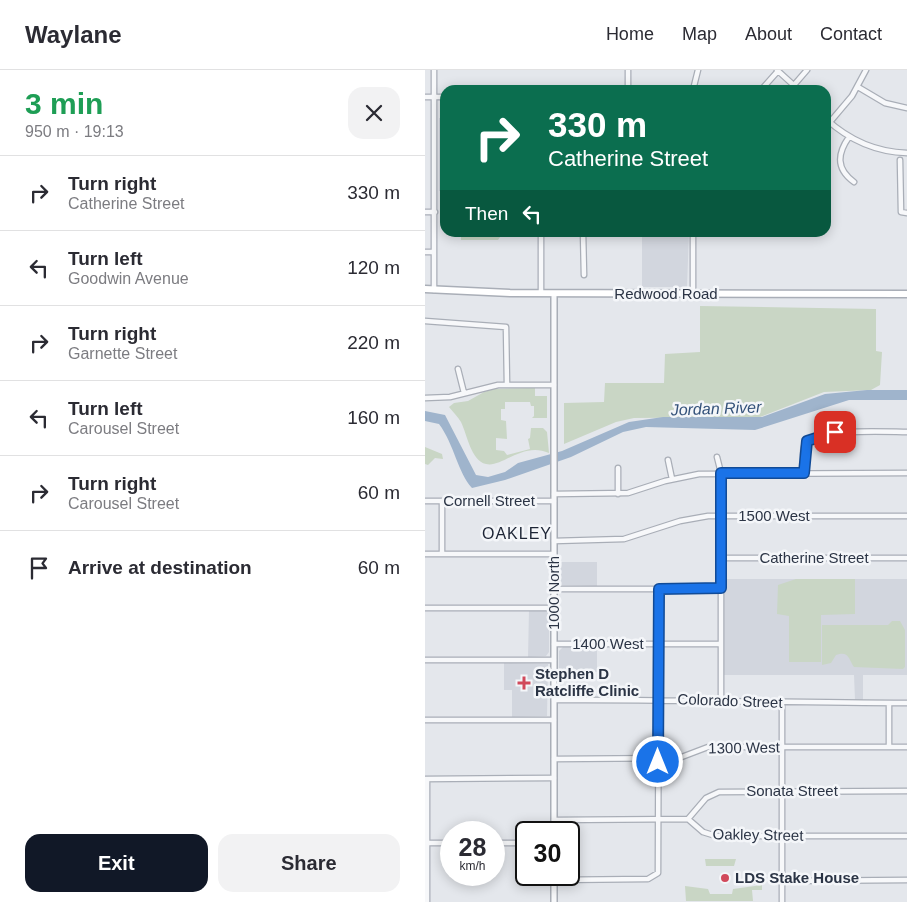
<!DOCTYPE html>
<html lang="en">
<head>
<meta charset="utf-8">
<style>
  body { margin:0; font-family:Helvetica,sans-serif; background:#f2f2f3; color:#2b2b33; height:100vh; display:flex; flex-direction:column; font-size:19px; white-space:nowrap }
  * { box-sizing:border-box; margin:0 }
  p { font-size:16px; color:#7c7c81 }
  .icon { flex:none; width:28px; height:28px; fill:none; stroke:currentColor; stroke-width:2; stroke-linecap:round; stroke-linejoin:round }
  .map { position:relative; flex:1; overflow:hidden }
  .details { display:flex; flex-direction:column; background:#fff; width:425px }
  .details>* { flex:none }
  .hud { position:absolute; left:15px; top:15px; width:391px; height:152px; border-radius:15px; box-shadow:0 2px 12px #0003; background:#0b6e4f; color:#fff; overflow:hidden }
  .speed { position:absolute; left:15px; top:751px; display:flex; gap:10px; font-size:25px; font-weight:700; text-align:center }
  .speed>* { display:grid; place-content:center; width:65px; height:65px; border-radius:50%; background:#fff; box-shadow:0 2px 12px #0003; line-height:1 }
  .speed small { font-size:12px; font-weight:400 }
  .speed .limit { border:2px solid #111; border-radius:8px; background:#fff; color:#111 }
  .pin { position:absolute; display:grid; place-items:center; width:42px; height:42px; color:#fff; margin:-21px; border-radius:10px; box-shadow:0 2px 8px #0006 }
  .me { position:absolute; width:55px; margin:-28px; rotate:0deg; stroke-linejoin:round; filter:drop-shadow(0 0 4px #0008) }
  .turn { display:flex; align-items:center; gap:18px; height:105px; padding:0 25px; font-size:22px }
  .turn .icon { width:65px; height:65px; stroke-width:2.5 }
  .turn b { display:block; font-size:35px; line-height:42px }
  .then { display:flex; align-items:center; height:48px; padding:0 25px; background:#0003; gap:10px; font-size:19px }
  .round { display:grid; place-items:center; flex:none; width:52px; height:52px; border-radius:15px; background:#f2f2f3 }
  .summary { display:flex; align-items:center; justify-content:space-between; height:85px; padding:0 25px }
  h1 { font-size:30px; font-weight:800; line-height:38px; color:#1e9e55 }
  .button { display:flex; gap:10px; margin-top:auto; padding:10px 25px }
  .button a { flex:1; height:58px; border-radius:15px; background:#111827; color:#fff; font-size:20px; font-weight:800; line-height:58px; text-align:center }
  .button a+a { background:#f2f2f3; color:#2b2b33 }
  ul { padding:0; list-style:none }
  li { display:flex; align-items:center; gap:15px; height:75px; padding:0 25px; border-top:1px solid #e1e1e2 }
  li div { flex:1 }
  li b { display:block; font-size:19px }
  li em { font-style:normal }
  header { display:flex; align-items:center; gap:30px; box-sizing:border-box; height:70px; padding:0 25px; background:#fff; border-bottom:1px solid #e1e1e2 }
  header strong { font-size:24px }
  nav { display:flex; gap:28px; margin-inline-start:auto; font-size:18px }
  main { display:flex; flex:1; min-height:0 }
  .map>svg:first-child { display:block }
</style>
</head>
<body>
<header>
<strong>Waylane</strong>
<nav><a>Home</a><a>Map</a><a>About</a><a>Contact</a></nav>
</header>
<main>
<section class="details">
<div class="summary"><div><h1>3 min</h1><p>950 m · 19:13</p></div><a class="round"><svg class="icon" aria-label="close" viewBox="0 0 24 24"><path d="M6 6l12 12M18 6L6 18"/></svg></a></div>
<ul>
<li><svg class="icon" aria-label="right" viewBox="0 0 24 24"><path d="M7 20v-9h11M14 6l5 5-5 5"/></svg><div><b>Turn right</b><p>Catherine Street</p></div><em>330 m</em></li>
<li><svg class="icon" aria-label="left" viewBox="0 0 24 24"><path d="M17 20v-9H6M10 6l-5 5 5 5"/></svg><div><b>Turn left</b><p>Goodwin Avenue</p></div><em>120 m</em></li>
<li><svg class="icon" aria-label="right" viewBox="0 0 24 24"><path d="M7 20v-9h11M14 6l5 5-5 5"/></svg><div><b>Turn right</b><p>Garnette Street</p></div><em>220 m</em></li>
<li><svg class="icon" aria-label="left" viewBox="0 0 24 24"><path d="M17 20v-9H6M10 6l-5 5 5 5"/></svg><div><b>Turn left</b><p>Carousel Street</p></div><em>160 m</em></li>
<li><svg class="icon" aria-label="right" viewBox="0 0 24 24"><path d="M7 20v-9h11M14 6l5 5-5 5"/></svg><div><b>Turn right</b><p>Carousel Street</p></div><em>60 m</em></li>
<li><svg class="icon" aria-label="arrive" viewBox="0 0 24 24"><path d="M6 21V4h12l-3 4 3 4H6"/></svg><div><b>Arrive at destination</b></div><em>60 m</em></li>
</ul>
<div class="button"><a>Exit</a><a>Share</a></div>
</section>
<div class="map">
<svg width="482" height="832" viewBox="0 0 482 832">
  <rect width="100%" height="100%" fill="#e4e7ec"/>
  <path fill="#d2d6de" d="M14,48h6v73h-6z
    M217,163h47l-2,54h-45z
    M134,492h38v24l-36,-1 -2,-3z
    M299,509h183v96h-44v25h-8l-1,-25h-130z
    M104,540h17l3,3v39l-3,4 -18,1z
    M138,577h34v25h-38v-21z
    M79,593l44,1 -1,52 -35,1v-27h-8z"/>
  <path fill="#c9d6c5" d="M36,163v-1l42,1 -5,7h-37z
    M275,236l176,3v42l6,1 -2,33 -9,5 -47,2 -64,25 -126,1 -18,4 -52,22v-41l40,-1 1,-19h59l1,-29 35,-2z
    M102,318h8v8h12v22h-15l2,-2v-10h-3l-1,-4h-25v7h-4v11l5,1 1,18 -11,-1v12l8,1 3,4 23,-6 -2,-10 2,-1 1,-10h12l4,4 2,21c-26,-12 -47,15 -63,11 -15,-3 -19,-30 -25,-42 -3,-5 -8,-10 -12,-15l5,-4 14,-2 16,-9 10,-3z
    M0,377l17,7 1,5 -8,-1 -7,7 -3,-1z
    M371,509h59v35l-34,1v47h-32v-46l-12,-2 1,-29z
    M467,551h8l5,9v37l-2,2 -49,-2c-5,-7 -5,-17 -18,-12l-5,8 -9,2v-40h66z
    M280,789h31l-2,7h-28z
    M337,815v5h-10l1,11h-67l-1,-15 23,3 2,5h22l1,-5z"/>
  <path fill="#9fb4cc" d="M442,320h40v10h-58l-94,30 -109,-3 -23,5 -52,25 -66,23 -33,8c-14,-15 -18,-44 -33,-64l-14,-3v-10l20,4 31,60 12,2 17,-5 13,-9 44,-12 67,-29 34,-5h99l63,-23z"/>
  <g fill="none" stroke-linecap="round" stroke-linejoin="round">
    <g stroke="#a9aeb7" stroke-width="7">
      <path id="minor" d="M352,0l22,20
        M369,15l13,-15
        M433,17l27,16 22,5
        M203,20v-20
        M268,20l5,-20
        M336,20l17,-19
        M0,27h20
        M401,49c23,21 50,33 81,34
        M405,52l22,-26 14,-26
        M424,67c-12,17 -13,32 5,45
        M475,90l1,52 6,1
        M0,142h10
        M158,162l1,43
        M0,182h9
        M9,220v-220
        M116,223v-61
        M268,224v-62
        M0,251l81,6 1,58
        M33,299l6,24
        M0,328l25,-1 48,-12h56
        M292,387l4,16v227
        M243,390l4,19
        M193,398v26
        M379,403c0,-8 -3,-24 2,-31 10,-14 83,-10 101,-10
        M129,424l74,-1 37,-12 34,-7 208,-1
        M0,431h129
        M17,431v53
        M129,471l70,-2 56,-18 28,-5h199
        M0,484h129
        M296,488h186
        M129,519h167
        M0,538h129
        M129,574h167
        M0,590h129
        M129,630c118,-1 235,3 353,3
        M357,633v199
        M464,633v44
        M0,650h129
        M129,689l125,-1 29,-11h199
        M0,709l129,-1
        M2,709v123
        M263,749l18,-21 13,-6 188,-1
        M129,750l134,-1 15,13 13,4h191
        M0,773h26
        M69,773h32
        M129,810l94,-1 10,-6 1,-284
        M357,811l125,-1"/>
    </g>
    <g stroke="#a9aeb7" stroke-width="8">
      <path id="tertiary" d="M129,224v538
        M129,805v27"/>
    </g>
    <g stroke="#a9aeb7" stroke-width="9">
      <path id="secondary" d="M0,219l85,4 397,1"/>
    </g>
    <use href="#minor" stroke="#f7f8fa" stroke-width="4.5"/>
    <use href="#tertiary" stroke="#f7f8fa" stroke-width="5"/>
    <use href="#secondary" stroke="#fff" stroke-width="6"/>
  </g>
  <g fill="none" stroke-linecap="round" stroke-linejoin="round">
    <g stroke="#114b97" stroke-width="12">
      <path id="route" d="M233,692l1,-173 62,-1v-115h83l3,-32 28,-9"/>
    </g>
    <use href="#route" stroke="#1a73e8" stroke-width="9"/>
  </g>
  <g fill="#d1495b" stroke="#f4f6f9" stroke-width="2">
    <path d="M96.5 605.5h5v5h5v5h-5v5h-5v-5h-5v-5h5z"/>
    <circle cx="300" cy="808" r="5"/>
  </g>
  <g text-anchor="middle" stroke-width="5" stroke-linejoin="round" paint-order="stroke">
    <g font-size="15" fill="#2b3445" stroke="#f4f6f9">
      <text x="241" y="229">Redwood Road</text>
      <text x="64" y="436">Cornell Street</text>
      <text x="349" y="451">1500 West</text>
      <text x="389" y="493">Catherine Street</text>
      <text transform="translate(129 523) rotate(-90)" y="5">1000 North</text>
      <text x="183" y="579">1400 West</text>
      <text transform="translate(305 631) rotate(2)" y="5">Colorado Street</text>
      <text transform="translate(319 678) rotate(-1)" y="5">1300 West</text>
      <text x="367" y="726">Sonata Street</text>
      <text transform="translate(333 765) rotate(1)" y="5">Oakley Street</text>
    </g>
    <g font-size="15" font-weight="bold" fill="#2b3445" stroke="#f4f6f9" text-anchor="start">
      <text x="110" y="609">Stephen D<tspan x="110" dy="17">Ratcliffe Clinic</tspan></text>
      <text x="310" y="813">LDS Stake House</text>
    </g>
    <g font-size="16" font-style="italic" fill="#34527a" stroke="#f4f6f9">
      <text transform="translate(291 338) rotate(-2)" y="6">Jordan River</text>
    </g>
    <g font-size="16" letter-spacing="1" fill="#1d2536" stroke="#f4f6f9">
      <text x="92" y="469">OAKLEY</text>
    </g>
  </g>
</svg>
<div class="speed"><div>28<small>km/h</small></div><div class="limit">30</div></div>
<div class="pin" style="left:410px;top:362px;background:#d93025"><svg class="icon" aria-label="arrive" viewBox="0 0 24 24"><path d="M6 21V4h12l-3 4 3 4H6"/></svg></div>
<svg class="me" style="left:233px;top:692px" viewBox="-20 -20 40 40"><circle r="17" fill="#1a73e8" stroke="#fff" stroke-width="3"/><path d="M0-11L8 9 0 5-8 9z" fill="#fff"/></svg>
<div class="hud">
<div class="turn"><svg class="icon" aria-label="right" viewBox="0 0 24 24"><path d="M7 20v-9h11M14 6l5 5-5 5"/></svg><div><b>330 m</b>Catherine Street</div></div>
<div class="then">Then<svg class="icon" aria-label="left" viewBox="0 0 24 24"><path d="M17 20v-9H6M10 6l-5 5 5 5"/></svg></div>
</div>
</div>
</main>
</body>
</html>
